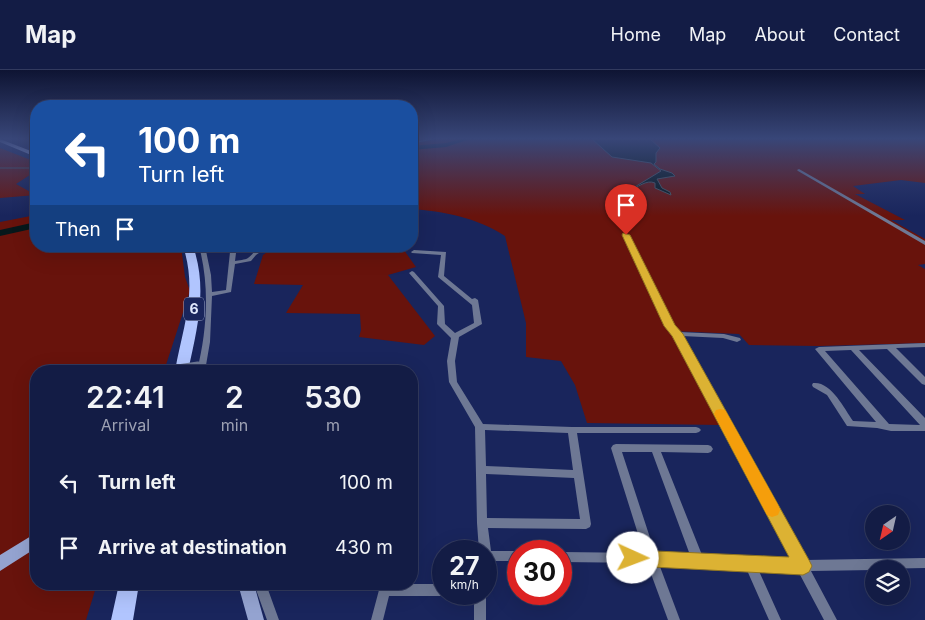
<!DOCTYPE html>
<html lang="en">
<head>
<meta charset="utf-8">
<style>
  body { margin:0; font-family:Inter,sans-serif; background:#202950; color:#f1f3f6; height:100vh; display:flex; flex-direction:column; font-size:19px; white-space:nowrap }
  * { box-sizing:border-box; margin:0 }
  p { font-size:16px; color:#9da1b3 }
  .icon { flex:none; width:28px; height:28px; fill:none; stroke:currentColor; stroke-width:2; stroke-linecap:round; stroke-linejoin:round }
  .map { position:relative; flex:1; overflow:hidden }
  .panel { position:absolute; left:30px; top:295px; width:388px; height:225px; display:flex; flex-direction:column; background:#131c45; border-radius:20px; box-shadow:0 5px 20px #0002,0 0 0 1px #323a5e }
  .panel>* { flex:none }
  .guide { position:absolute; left:30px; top:30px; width:388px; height:152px; border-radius:20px; box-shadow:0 5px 20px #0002,0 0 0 1px #323a5e; background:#1a4fa0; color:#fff; overflow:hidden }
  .needle { width:32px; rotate:214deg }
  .controls { position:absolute; left:865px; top:435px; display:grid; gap:10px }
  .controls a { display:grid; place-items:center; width:45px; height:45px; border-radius:50%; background:#131c45; box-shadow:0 5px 20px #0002,0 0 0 1px #323a5e; font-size:25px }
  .speed { position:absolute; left:432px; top:470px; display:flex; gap:10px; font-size:25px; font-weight:700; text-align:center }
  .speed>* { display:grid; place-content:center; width:65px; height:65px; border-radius:50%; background:#131c45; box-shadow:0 5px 20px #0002,0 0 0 1px #323a5e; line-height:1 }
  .speed small { font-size:12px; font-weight:400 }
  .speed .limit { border:8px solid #d22; background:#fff; color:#111 }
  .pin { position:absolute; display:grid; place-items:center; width:42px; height:42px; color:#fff; margin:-51px -21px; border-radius:50% 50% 50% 0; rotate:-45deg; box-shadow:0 0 5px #0007 }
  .pin .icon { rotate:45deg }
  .me { position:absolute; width:55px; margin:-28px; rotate:92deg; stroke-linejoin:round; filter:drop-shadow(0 0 4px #0008) }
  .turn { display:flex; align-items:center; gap:18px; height:105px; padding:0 25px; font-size:22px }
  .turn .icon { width:65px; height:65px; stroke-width:2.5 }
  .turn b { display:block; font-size:35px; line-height:42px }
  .then { display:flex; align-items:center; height:48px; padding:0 25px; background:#0003; gap:10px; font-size:19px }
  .eta { display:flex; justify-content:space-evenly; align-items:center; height:85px; text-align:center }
  .eta b { font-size:30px; font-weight:600; line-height:35px }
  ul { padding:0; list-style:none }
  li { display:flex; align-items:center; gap:15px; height:65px; padding:0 25px }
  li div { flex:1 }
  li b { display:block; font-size:19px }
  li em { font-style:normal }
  header { display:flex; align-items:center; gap:30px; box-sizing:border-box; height:70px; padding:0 25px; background:#131c45; border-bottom:1px solid #323a5e }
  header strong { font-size:24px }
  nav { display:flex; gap:28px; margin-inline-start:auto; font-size:18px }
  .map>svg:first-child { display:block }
</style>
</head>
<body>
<header>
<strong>Map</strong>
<nav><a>Home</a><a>Map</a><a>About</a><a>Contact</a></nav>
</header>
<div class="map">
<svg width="925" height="550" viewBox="0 0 925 550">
  <rect width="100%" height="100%" fill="#19255c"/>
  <path fill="#68130c" d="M437,69h488v44l-24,-3 -48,6 12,8h-10l50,26h-14l34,19v25l-7,1 7,4v74l-106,3 -70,-1 -10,-11 -66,-3 47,94 -133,-2 -12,-38 -14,-24 -35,-4v-34l-21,-87c-27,-18 -62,-25 -94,-27v-65z
    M0,78l36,14v9l-20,13 20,11 -36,3z
    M36,145v31h145l4,31 5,14 -26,80h-128v213h61l-11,36h-86v-398z
    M276,176h125l15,21 -28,8 47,61 -11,9 -65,-8 2,-7 -1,-16 -74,-1 17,-28 -49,-1 9,-29z"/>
  <path fill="#06181b" stroke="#47565f" d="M592,69h58l10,9 -4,5v9l-2,2 6,5 12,4 3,3 -18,3 5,9 8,4 1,3 -16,-7v-5c-9,-4 -17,5 -26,7 -5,1 -12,1 -14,2l2,-3 16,-1 28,-17 -10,-8 -39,-6z"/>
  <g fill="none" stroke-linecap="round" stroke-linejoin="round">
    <path stroke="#47565f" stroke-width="1" d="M0,98h36"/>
    <path fill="#06181b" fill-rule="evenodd" d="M460,69h10l-24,8 -35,3v-4l35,-3z
      M36,152v6l-36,8v-6z"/>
    <path fill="#6e7894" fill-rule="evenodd" d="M428,69h7l-24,5v-2z
      M799,99l126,72v4l-127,-74 -1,-1z
      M626,163l3,2 44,90 6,7 45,2 16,4 1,2 -4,2 -14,-4 -41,-2 123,224 120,-2v10l-51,1v1l-63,1 26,49h-13l-26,-49 -40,-2 23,51h-12l-23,-52 -87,-4 21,56h-12l-21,-57 -86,-1v-10l83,1 -33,-105 2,-3 3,-1 92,1 3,1 2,3 -2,3 -3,1 -47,-1 41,103 90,5 -118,-225 -8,-9 -43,-91zM622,382h30l38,103 -35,-2z
      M199,176h6l6,29 1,17 14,-2 4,-38 6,-6h7l-7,7 -1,8c4,-1 10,-1 13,-3 8,-6 7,-12 21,-12l-13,9 -5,6 -16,3 -4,28 -19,4 -2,46 -5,29h-8c10,-41 13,-84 2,-125z
      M414,180l32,2 -2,24 28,23 3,-1 3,2 4,24 -23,13 -4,24 2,21 26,42 89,3h124l3,1 2,2 -2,2 -3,1h-119l14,91 -1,3 -4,2 -98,-1 3,23h30h-2v10h-33v-10h-7l-2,-28 -2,-96 -26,-45 -2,-21 4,-23 -14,-14 1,-18 -29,-33 3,-2 2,1 30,34 1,18 10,9 19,-10 -2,-18 -34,-28 3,-22 -29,-2 -1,-1zM485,360l83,3 5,37 -87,-4zM486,404l88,4 6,41 -93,-1z
      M925,273v4l-29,1 29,29v8l-3,-1 -35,-35 -28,1 66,68v13h-34l-14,-3 -30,-2 -20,-31 -14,-8 -1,-2 1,-2c18,-2 31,25 40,38l23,1 -61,-73 4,-2zM851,280l69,75 -31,-1 -64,-73z
      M254,514h12l13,36h-12z
      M385,514h59v10h4l-4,2h-55l-6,24h-12l8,-30 2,-4z
      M474,524h12v26h-12z"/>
    <path fill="#94a3d0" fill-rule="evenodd" d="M36,463v15l-36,23v-16z
      M238,514h16l10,36h-16z"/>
    <path fill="#b1c5fe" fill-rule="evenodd" d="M0,69l36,14v4l-36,-15z
      M183,176h10c15,43 4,83 -5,125h-13c8,-45 23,-79 8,-125z
      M119,514h20l-6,36h-22z"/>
    <path stroke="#6e7894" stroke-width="9" d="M171,300l27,-4"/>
  </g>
  <linearGradient id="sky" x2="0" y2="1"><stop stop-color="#0e1433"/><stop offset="0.47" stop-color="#384678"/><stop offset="1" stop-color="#384678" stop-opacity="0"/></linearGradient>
  <rect width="925" height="146" fill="url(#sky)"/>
  <path fill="#dcb233" stroke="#8f7421" d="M623,163l7,2 45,90 8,9 126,226 3,6 -3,6 -6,3 -170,-9 -6,-2 -3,-6 3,-6 6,-2 156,7 -117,-221 -8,-10 -42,-91z"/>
  <path fill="#f59e0b" d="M720,339l5,1 53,95 2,5 -2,5 -6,2 -5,-2 -53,-101 2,-4z"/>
  <g text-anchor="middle" stroke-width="4" stroke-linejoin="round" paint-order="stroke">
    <rect fill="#19255c" stroke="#a4aecd" stroke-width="1" x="184" y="227.5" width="20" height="23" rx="4"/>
    <g font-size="14" font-weight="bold" fill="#e0e8fd">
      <text x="194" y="244">6</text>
    </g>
  </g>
</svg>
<div class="controls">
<a><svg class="needle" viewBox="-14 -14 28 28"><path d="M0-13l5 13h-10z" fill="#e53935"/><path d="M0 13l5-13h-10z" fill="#9da1b3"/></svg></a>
<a><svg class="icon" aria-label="layers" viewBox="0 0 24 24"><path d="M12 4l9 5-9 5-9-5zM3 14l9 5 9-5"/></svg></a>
</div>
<div class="speed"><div>27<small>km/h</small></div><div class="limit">30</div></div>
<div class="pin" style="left:626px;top:165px;background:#d93025"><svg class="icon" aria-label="arrive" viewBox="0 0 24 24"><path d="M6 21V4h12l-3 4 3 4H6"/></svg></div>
<svg class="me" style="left:633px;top:488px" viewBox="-20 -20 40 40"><circle r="19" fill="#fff"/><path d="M0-13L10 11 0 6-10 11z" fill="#dcb233"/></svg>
<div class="guide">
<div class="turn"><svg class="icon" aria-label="left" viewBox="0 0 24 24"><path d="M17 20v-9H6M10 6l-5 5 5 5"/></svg><div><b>100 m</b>Turn left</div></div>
<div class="then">Then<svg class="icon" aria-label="arrive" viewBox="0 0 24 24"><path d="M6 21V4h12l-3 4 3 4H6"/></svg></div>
</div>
<section class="panel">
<div class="eta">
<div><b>22:41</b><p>Arrival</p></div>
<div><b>2</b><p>min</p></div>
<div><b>530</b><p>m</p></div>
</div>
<ul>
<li><svg class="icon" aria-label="left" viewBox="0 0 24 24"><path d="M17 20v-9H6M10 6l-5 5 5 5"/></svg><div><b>Turn left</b></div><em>100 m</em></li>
<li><svg class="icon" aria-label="arrive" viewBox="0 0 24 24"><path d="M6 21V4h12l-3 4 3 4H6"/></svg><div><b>Arrive at destination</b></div><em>430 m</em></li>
</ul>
</section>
</div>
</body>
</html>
